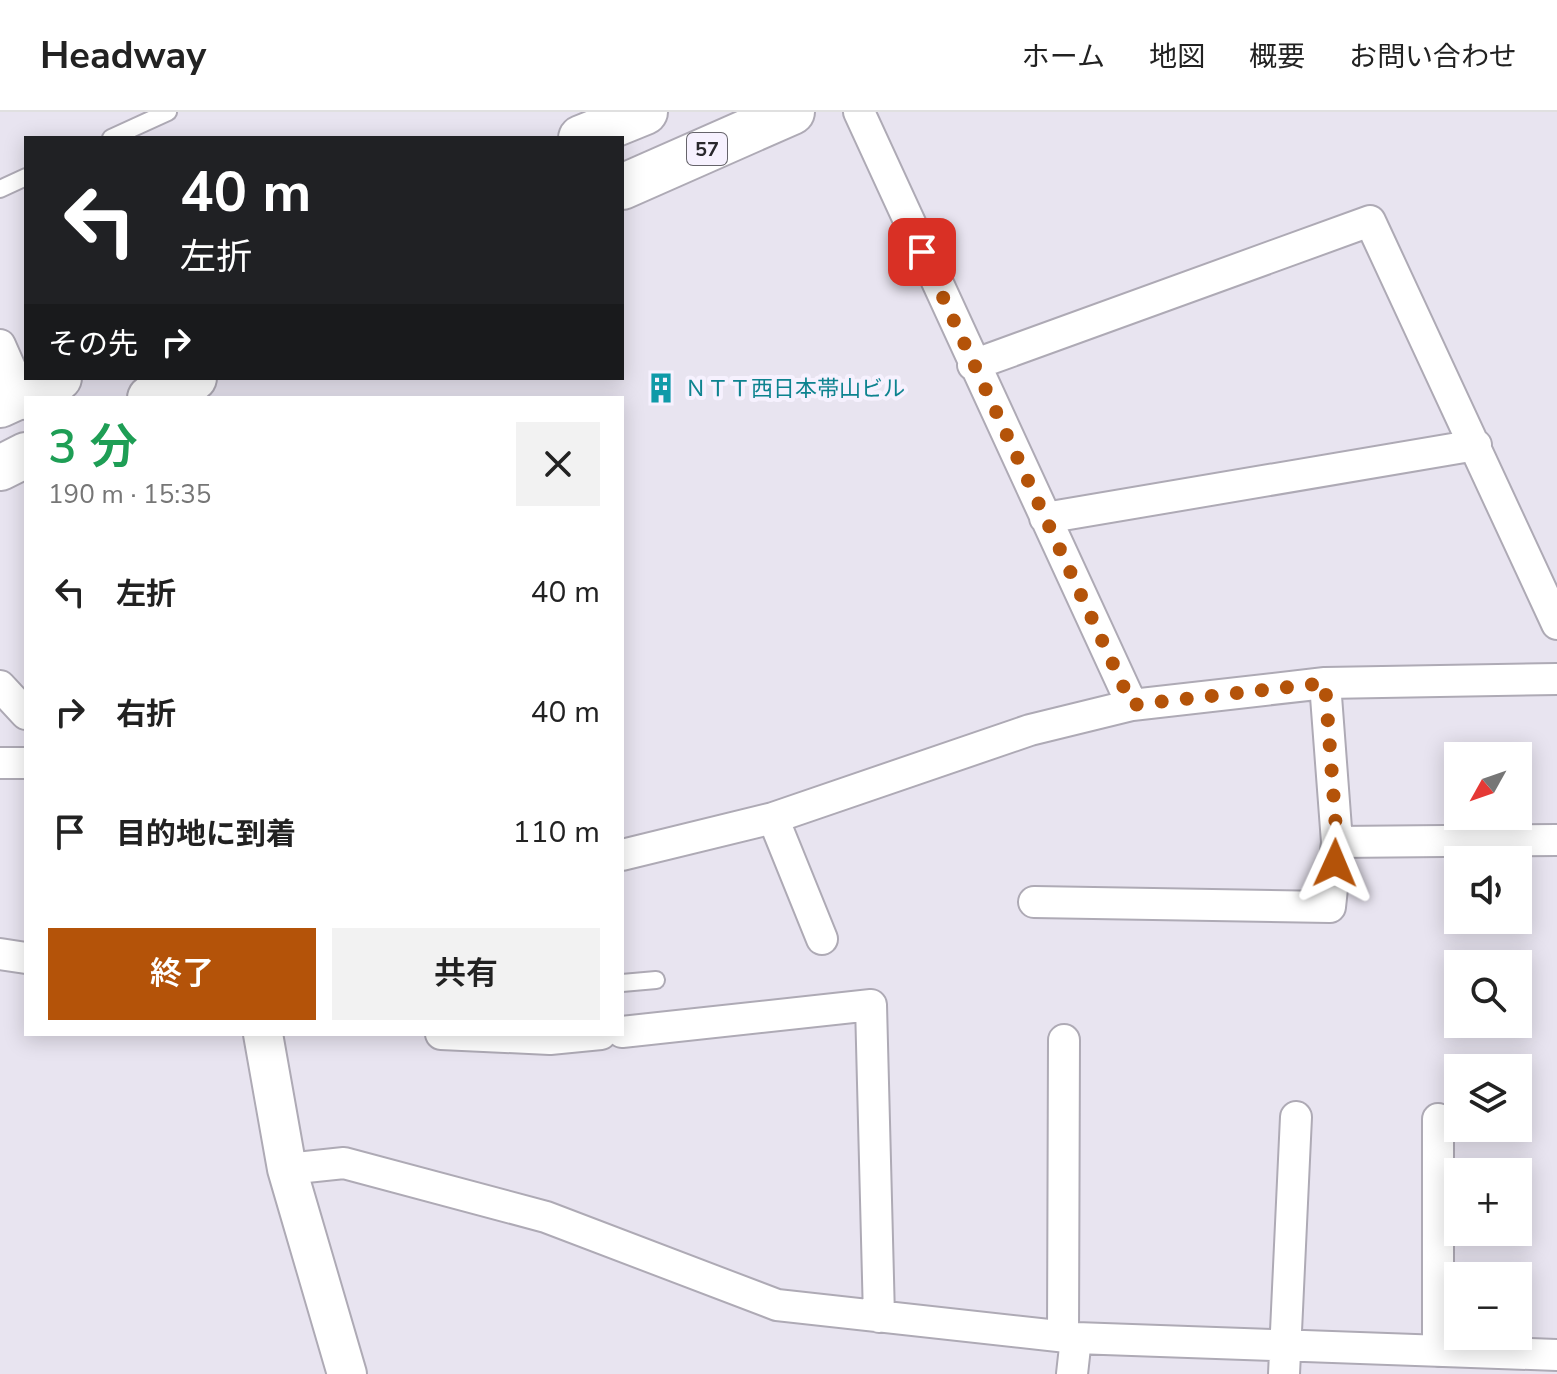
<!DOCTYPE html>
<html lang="ja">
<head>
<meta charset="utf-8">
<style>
  body { margin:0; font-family:"Nunito Sans","Noto Sans JP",sans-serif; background:#f2f2f2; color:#222; height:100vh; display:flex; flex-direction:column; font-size:30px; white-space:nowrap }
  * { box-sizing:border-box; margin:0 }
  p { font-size:26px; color:#767676 }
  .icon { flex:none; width:44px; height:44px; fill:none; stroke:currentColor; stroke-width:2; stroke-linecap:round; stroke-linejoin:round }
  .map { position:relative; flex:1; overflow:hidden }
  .details { position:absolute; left:24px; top:284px; width:600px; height:640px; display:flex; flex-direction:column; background:#fff; border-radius:0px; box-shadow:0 4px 20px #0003 }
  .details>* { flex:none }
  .top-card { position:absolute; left:24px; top:24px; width:600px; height:244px; border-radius:0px; box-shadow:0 4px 20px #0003; background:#202124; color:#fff; overflow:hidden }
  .needle { width:52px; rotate:230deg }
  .tools { position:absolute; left:1444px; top:630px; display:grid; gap:16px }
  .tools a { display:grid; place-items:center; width:88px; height:88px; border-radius:0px; background:#fff; box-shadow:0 4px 20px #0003; font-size:40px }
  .pin { position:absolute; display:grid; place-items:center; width:68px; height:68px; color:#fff; margin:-34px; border-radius:16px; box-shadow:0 4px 12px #0006 }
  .me { position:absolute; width:88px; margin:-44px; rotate:1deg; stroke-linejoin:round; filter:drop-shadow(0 0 6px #0008) }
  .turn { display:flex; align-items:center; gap:28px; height:168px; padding:0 24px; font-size:36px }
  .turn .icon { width:104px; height:104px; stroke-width:2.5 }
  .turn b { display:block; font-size:56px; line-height:68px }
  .then { display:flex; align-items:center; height:76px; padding:0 24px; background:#0003; gap:16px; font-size:30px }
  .round { display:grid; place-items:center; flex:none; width:84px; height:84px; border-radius:0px; background:#f2f2f2 }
  .head { display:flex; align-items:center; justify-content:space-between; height:136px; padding:0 24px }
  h1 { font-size:48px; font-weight:600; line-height:60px; color:#1e9e55 }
  .primary-button { display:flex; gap:16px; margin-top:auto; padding:16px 24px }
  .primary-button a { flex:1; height:92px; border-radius:0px; background:#b45309; color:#fff; font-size:32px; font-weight:600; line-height:92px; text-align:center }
  .primary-button a+a { background:#f2f2f2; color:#222 }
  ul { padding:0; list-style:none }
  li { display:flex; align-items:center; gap:24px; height:120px; padding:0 24px }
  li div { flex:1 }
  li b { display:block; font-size:30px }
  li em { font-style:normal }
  header { display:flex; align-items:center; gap:48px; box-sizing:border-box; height:112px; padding:0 40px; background:#fff; border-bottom:2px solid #e0e0e0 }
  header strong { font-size:38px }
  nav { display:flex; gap:44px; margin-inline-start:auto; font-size:28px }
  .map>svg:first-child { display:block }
</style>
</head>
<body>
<header>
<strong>Headway</strong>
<nav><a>ホーム</a><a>地図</a><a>概要</a><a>お問い合わせ</a></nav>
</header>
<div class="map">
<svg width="1557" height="1262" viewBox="0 0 1557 1262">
  <rect width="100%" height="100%" fill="#e8e4f0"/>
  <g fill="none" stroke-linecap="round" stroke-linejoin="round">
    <g stroke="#aeaab5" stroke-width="20">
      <path id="service" d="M111,26l57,-26
        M0,77l26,-12
        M622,871l34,-3"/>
    </g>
    <g stroke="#aeaab5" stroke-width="34">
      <path id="minor" d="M859,0l273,593
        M0,233l26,59
        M973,253l397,-144 187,403
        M1045,406l431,-73
        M0,574l26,28
        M0,651h26
        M773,706l49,121
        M1337,730l220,-2
        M622,743l151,-37 257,-88 102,-25 193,-22 232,-4
        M1034,790l296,5 7,-65 -12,-159
        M0,842l26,4
        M622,920l249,-27 8,312
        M441,922l109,5 51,-5
        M287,1057l57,-6 202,54 231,88 299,33 481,17
        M1063,1225l1,-297
        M1438,1239v-232
        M1072,1262l4,-36
        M1284,1262l12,-257"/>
    </g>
    <g stroke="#aeaab5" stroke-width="42">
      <path id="tertiary" d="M263,922l24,135 60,205"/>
    </g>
    <g stroke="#aeaab5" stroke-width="48">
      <path id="trunk" d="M581,26l64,-26
        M622,75l170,-75
        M150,286l44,-20
        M0,293l59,-27
        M0,356l26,-13"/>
    </g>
    <use href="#service" stroke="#fff" stroke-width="16"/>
    <use href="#minor" stroke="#fff" stroke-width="30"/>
    <use href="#tertiary" stroke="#fff" stroke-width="38"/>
    <use href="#trunk" stroke="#fff" stroke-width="44"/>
  </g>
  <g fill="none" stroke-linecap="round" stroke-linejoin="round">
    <path stroke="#b45309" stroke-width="14" stroke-dasharray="0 25.2" d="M922,140l210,453 193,-22 12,159 -2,21"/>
  </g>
  <defs>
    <g id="building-bare" transform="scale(2.4)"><path d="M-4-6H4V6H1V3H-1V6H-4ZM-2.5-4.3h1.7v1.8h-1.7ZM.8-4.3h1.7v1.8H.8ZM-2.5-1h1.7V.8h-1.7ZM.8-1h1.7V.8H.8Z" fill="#0f9aa8" stroke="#f6f1fe" stroke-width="2.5" paint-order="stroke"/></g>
  </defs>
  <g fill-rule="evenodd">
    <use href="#building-bare" x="661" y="276"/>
  </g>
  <g text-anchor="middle" stroke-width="8" stroke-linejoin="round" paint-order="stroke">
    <rect fill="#f6f1fe" stroke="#66646b" stroke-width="2" x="687" y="21" width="40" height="32" rx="6"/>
    <g font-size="20" font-weight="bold" fill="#29282c">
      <text x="707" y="44">57</text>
    </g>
    <g font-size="22" fill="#0d838f" stroke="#f6f1fe" text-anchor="start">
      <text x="685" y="284">ＮＴＴ西日本帯山ビル</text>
    </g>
  </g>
</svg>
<div class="tools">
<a><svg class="needle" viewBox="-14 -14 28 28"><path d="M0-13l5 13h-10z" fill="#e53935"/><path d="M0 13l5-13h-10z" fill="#767676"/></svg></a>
<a><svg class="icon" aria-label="sound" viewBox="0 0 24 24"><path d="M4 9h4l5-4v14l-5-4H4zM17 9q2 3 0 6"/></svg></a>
<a><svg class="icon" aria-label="search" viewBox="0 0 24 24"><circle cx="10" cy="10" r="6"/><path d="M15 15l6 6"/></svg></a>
<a><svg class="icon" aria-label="layers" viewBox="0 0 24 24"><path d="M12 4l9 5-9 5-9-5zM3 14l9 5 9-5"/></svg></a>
<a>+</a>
<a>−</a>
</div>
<div class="pin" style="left:922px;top:140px;background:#d93025"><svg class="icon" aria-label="arrive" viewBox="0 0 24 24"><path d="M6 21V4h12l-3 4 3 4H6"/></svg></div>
<svg class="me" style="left:1335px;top:751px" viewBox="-20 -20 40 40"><path d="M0-17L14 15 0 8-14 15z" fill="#b45309" stroke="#fff" stroke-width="4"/></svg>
<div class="top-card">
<div class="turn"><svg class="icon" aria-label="left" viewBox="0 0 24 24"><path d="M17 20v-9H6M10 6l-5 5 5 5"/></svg><div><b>40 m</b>左折</div></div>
<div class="then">その先<svg class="icon" aria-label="right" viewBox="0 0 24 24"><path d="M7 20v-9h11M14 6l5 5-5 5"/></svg></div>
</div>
<section class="details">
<div class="head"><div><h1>3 分</h1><p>190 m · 15:35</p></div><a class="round"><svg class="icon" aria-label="close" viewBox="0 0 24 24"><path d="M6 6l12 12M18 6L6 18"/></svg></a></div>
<ul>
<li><svg class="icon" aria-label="left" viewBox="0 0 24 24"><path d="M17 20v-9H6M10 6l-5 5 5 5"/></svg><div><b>左折</b></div><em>40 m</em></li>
<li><svg class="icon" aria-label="right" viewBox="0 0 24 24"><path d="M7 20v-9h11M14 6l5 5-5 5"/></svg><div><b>右折</b></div><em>40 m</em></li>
<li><svg class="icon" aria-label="arrive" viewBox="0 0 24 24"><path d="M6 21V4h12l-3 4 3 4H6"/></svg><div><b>目的地に到着</b></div><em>110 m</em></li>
</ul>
<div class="primary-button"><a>終了</a><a>共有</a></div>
</section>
</div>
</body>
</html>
